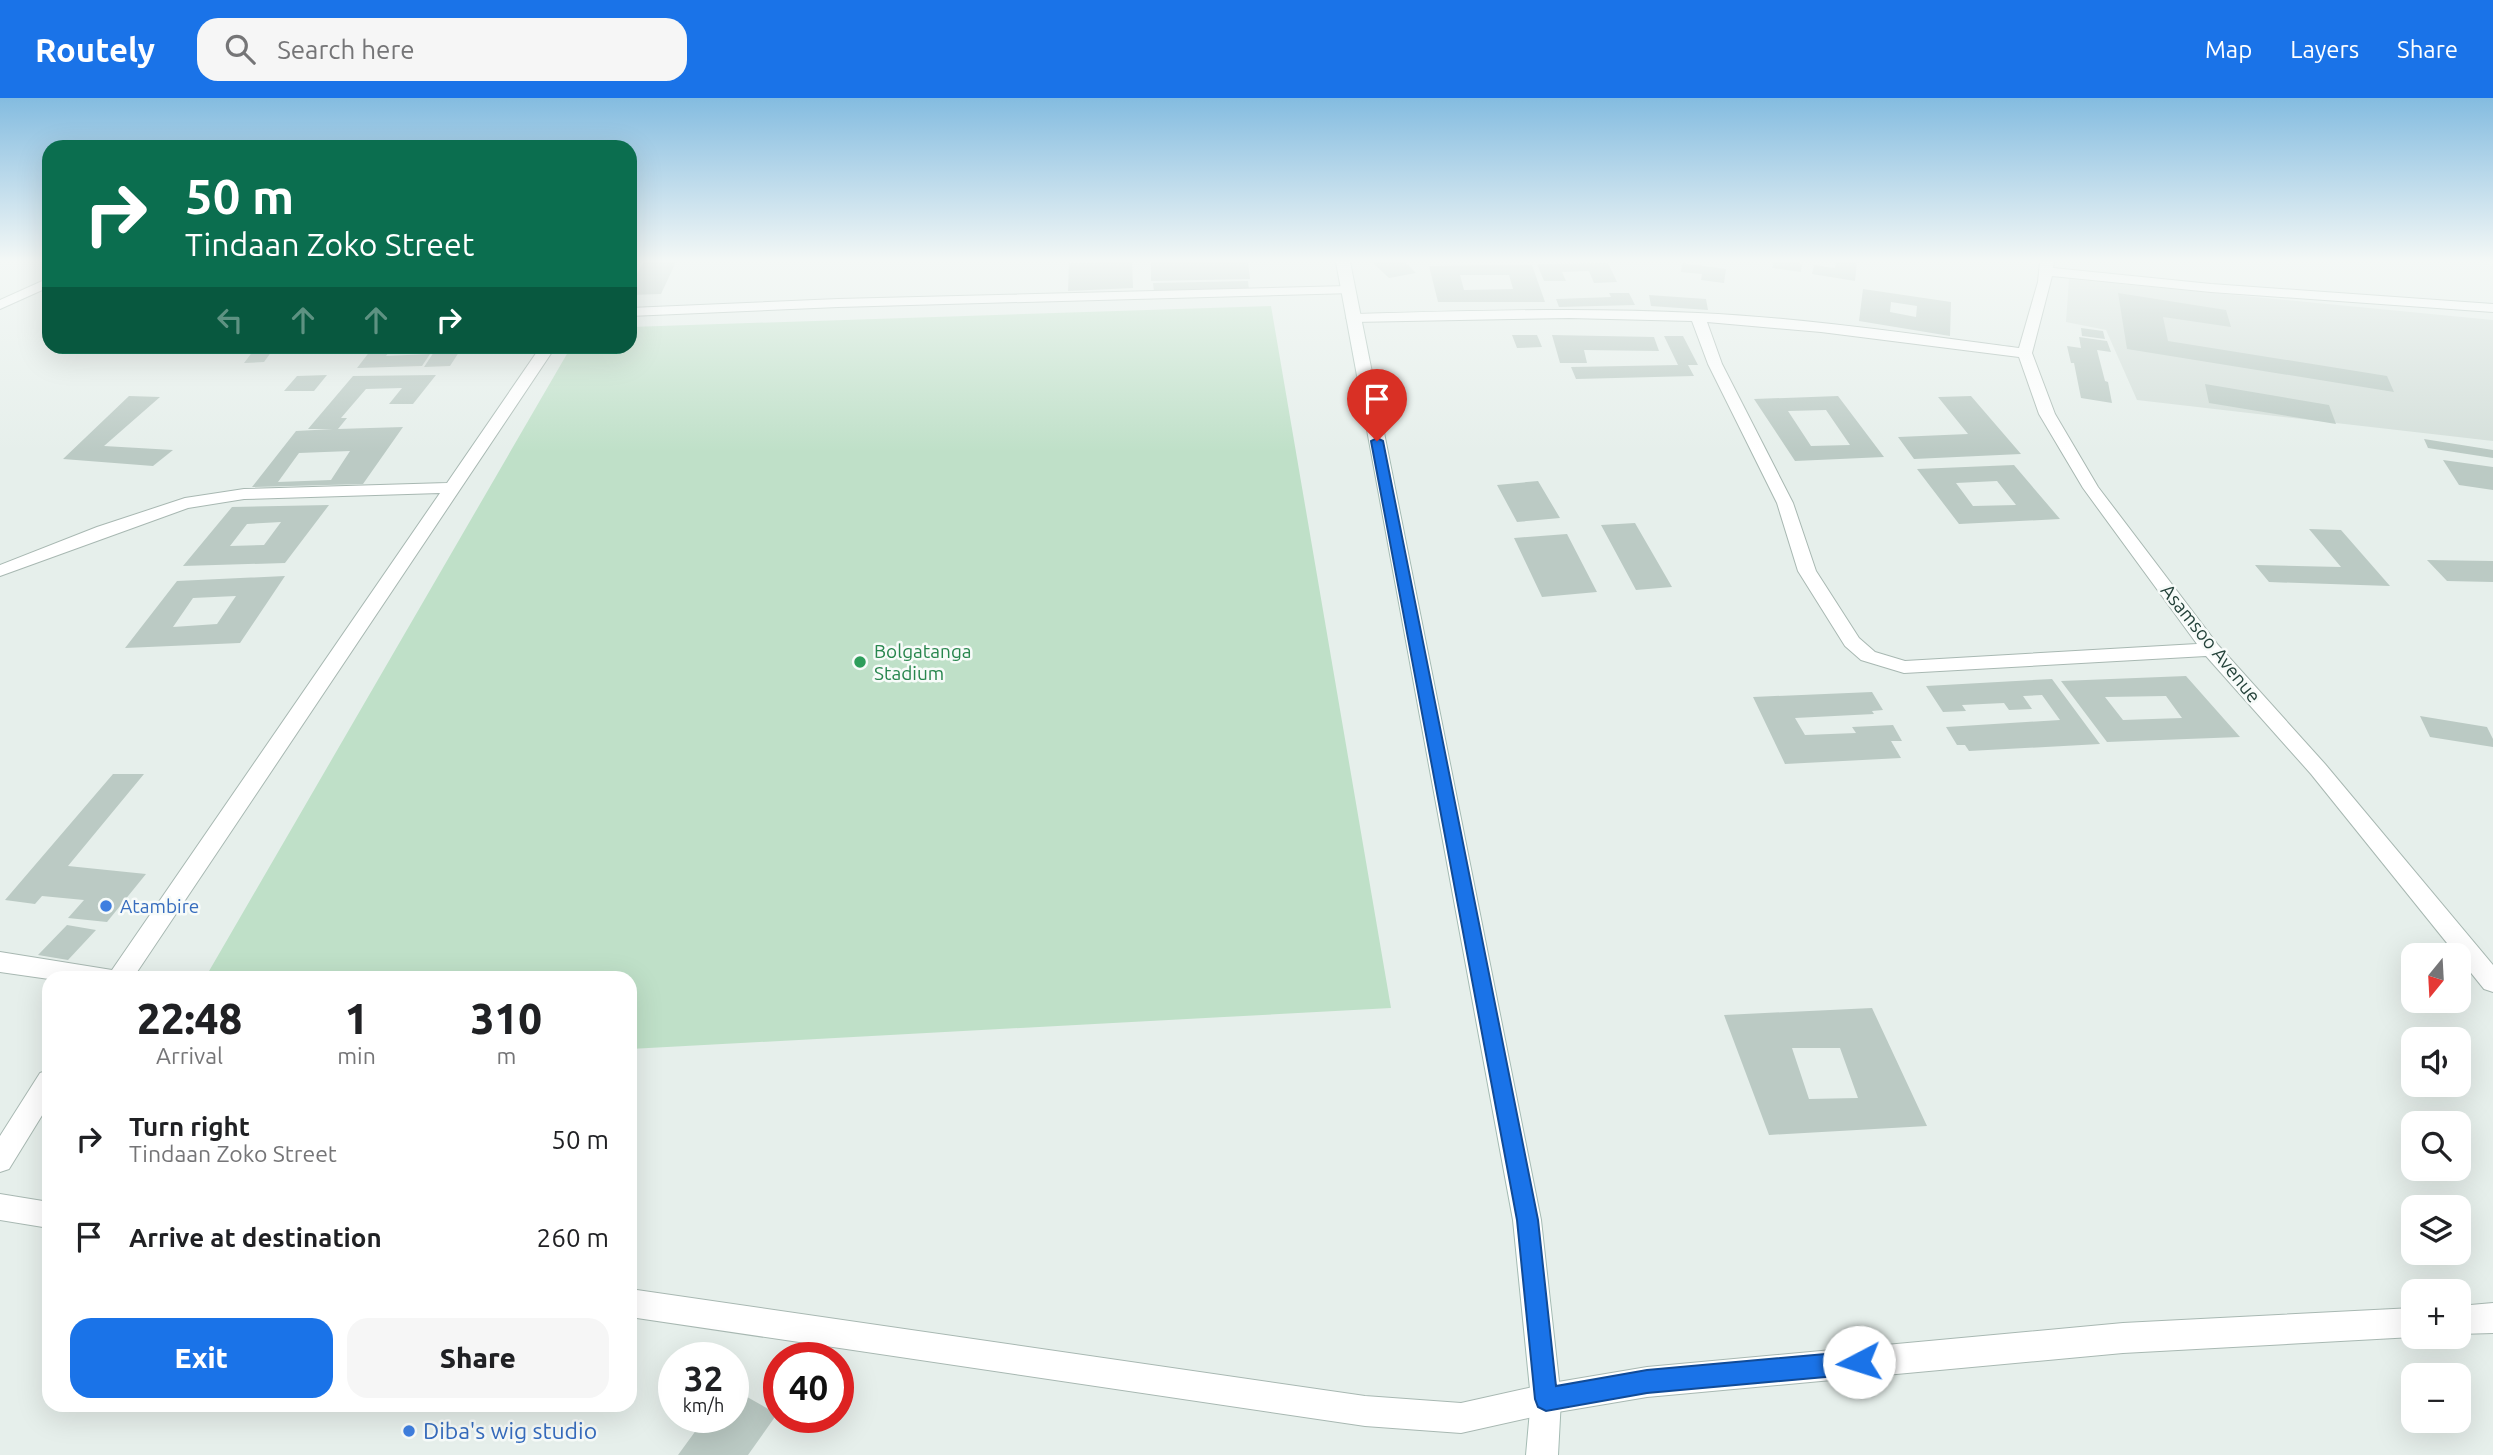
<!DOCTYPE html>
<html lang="en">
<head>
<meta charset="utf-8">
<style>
  body { margin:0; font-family:Ubuntu,sans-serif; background:#f6f6f6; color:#202124; height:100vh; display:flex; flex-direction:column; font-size:26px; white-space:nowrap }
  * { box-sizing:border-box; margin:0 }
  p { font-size:23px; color:#757577 }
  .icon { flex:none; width:38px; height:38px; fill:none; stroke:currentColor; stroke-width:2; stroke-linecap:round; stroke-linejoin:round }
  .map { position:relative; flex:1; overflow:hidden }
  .sheet { position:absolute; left:42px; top:873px; width:595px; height:441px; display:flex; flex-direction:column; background:#fff; border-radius:21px; box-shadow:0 7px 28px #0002 }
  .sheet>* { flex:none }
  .banner { position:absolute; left:42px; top:42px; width:595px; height:214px; border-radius:21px; box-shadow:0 7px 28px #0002; background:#0b6e4f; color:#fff; overflow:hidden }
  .needle { width:46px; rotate:198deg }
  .fabs { position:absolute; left:2401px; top:845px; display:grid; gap:14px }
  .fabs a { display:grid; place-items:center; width:70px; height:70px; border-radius:14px; background:#fff; box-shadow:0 7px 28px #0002; font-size:35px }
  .speed { position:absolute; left:658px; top:1244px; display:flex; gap:14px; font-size:35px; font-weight:700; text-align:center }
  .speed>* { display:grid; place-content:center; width:91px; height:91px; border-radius:50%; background:#fff; box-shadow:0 7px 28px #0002; line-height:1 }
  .speed small { font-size:18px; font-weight:400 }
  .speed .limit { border:10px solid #d22; background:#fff; color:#111 }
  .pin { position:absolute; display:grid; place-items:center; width:60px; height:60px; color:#fff; margin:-72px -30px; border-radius:50% 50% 50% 0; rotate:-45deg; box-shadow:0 0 7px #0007 }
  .pin .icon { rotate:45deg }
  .me { position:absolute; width:77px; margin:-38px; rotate:265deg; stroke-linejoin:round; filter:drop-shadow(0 0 5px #0008) }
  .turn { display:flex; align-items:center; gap:24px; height:147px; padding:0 28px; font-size:32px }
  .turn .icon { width:91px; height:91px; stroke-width:2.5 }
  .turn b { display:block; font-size:49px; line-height:60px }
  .lanes { display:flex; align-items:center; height:66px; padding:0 28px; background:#0003; justify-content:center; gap:35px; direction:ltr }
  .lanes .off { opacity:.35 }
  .eta { display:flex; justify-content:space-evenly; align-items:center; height:119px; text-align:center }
  .eta b { font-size:42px; font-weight:800; line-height:49px }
  .button { display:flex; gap:14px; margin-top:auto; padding:14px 28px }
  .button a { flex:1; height:80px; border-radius:21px; background:#1a73e8; color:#fff; font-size:28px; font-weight:800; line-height:80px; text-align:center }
  .button a+a { background:#f6f6f6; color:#202124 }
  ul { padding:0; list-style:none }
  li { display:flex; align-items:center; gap:21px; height:98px; padding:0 28px }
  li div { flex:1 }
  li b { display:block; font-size:26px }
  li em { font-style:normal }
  header { display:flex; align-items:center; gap:42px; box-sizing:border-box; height:98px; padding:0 35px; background:#1a73e8; color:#fff }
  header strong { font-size:33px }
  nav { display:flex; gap:38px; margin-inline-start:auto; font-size:24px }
  .search { width:490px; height:63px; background:#f6f6f6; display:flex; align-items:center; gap:18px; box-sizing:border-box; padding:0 24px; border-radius:21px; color:#757577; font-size:26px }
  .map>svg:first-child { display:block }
</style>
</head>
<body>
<header>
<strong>Routely</strong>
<div class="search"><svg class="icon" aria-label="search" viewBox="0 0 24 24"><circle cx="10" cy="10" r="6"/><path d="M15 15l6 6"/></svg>Search here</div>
<nav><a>Map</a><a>Layers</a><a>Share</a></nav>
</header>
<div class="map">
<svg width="2493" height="1357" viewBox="0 0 2493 1357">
  <rect width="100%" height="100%" fill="#e6efeb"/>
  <path fill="#d4dfda" d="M2069,181l424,41v121l-356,-41 -31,-70 -40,-8z"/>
  <path fill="#bfe0c8" d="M1271,208l120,702 -761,41v-71h-425l366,-631 59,-1v-19z"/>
  <path fill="#bbcac4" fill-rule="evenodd" d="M643,164h33l-15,32 -31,1v-7z
    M1132,164l1,26 -65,3 1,-28z
    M1151,164h97l2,17 -99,2z
    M1372,164h33l11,11 -27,5z
    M1774,164h24l4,2 -1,8 -29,-4z
    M1836,164h21l-2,19 -43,-7 2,-9 21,3z
    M1608,165l9,19 -23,1 -5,-12 -27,1 4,9h-22l-7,-17z
    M1682,165l44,6 -2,14 -23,-3 1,-6 -21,-2z
    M1532,167l13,37h-107l-9,-36zM1460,177h49l4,14 -49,1z
    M1248,183l1,9 -95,2 -1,-9z
    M1863,191l88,13 -1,34 -91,-15zM1891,204l26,4 -1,11 -26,-5z
    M1609,195h20l6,12 -76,2 -3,-8 55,-2z
    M2118,195l108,17 5,17 -68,-10 5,24 219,35 7,16 -267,-43z
    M1649,197l57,4 2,11 -57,-4z
    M2081,230l22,3 2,8 -23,-3z
    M1512,237h25l5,12 -25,1z
    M1552,237l102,2 5,14 -75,-1 3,13h-27z
    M1664,238h19l15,29h-10l6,11 -118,3 -5,-12 107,-2z
    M2079,239l28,4 4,11 -14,-2 8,31 3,1 4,21 -31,-5 -7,-35h-3l-4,-17 14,2z
    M257,248h30l-3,4 -12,1 -8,11 -20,1z
    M374,248h19l-7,10 44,-2 -8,12 -65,2z
    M438,248h25l-13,20 -26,1z
    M327,277l-13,16h-30l13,-15z
    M436,277l-23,29h-24l13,-16 -36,1 -25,29h6l-9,11 65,-2 -40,57 -111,3 44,-56 37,-2h-25l45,-53zM350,353l-19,29 -53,2 21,-29z
    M2205,286l124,21 7,19 -127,-21z
    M129,298l31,1 -56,49 69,4 -20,16 -90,-7z
    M1838,298l46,61 -89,4 -41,-62zM1826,312l24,35 -39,1 -23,-35z
    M1971,298l50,58 -107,5 -16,-22 70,-3 -30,-37z
    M2424,341l69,11v8l-65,-10z
    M2443,362l50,7v23l-34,-5z
    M2014,367l46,54 -101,5 -42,-55zM1997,383l19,24 -43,1 -17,-23z
    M1538,383l22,37 -43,4 -20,-37z
    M329,407l-44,58 -102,3 49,-59zM281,424l-17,23 -34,1 17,-22z
    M1635,425l37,64 -36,3 -35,-65z
    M2309,431l32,1 49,56 -121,-4 -14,-17 86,2z
    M1567,436l30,58 -55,5 -28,-59z
    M2427,462l66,1v21l-46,-1z
    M285,478l-45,67 -115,5 52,-67zM236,498l-19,28 -44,3 20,-29z
    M2186,578l54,61 -133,5 -46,-61zM2166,598l16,22 -59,2 -18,-23z
    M2052,581l48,65 -131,7 -4,-6h-8l-11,-18 114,-7 -18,-25 -19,1 9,13 -23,1 -5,-7 -42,2 4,6 -23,1 -17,-26z
    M1872,594l11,18 -11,1 2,3 -79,4 10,17 51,-2 -4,-6 41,-2 9,16h-11l10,17 -116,6 -32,-67z
    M2420,618l67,11 6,12v8l-63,-10z
    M113,676h31l-76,92 78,8 -39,48 -39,-4 16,-18 -42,-4 -7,8 -30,-4z
    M67,827l29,5 -28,30 -30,-5z
    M1872,910l55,118 -158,9 -45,-120zM1792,950h48l18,50 -49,1z
    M733,1291l44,25 -29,41h-70l27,-37h28z"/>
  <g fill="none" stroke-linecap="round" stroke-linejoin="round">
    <g stroke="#a8b8b2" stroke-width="2">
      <path id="minor" d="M2040,164h14l-1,6 158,16 282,20v8l-282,-20 -159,-16 -20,77 23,61 43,73 120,158 107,119 168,201v27l-9,-3 -173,-215 -105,-118 -302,17 -43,-13 -16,-14 -47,-75 -21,-68 -69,-139 -16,-43 -123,-3 -216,4 -7,-4 7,-4c115,-3 230,-7 345,-1 107,5 214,21 321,35l19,-66zM1707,224l114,10 198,25 20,57 44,74 114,156 -292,17 -30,-9 -16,-14 -43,-67 -23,-68 -71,-139z
        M49,180v9l-49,22v-9z
        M1348,188l5,1v6l-515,14 -208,9v-8l208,-9z
        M541,248h15l-423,632 -84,1 -49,-7v-20l112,18 328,-477 -196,6 -56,9 -188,68v-11l97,-38 88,-29 59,-9 203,-6z
        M49,972v34l-40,65 -9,3v-36l40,-63z
        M0,1096l49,8v26l-49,-8z
        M630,1191l735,107 96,7 85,-19 11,4 4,11 -4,11 -11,4 -85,19 -96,-7 -735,-109z"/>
    </g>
    <g stroke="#a8b8b2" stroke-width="2">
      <path id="tertiary" d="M2493,1205v30l-34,1v-28z
        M2413,1210v29l-290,16 -476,44 -101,17 -11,-4 -4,-11 4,-11 11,-4 101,-17 476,-44z"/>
    </g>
    <g stroke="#a4bbb3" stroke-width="2">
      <path id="secondary" d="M1336,164h14l191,958 20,179 -3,56h-32l5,-56 -18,-179z"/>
    </g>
    <use href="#minor" fill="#fff" fill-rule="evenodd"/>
    <use href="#tertiary" fill="#fff" fill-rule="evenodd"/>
    <use href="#secondary" fill="#fff" fill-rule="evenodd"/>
  </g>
  <linearGradient id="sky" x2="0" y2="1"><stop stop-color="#84bce0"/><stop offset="0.46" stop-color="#f4f8f6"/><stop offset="1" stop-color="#f4f8f6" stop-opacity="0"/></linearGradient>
  <rect width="2493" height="354" fill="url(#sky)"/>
  <path fill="#1a73e8" stroke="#114b97" stroke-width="2" d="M1377,340l6,3 155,779 18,166 91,-16 212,-19 8,3 3,8 -3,8 -8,4 -212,19 -101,18 -8,-4 -3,-8 -18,-179 -146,-779z"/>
  <circle fill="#2e9e5b" stroke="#f7fbf9" stroke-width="2.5" cx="860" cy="564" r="7"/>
  <g fill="#3f7fe0" stroke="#f7fbf9" stroke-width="2.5">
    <circle cx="106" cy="808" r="7"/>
    <circle cx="409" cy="1333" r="7"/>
  </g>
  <g text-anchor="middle" stroke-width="5" stroke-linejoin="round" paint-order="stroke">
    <g font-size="19" fill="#24423a" stroke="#f7fbf9">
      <text transform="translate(2211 545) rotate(51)" y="7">Asamsoo Avenue</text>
    </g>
    <g font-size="19" fill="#27864d" stroke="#f7fbf9" text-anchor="start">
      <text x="874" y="560">Bolgatanga<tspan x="874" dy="22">Stadium</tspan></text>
    </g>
    <g font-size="19" fill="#366cbe" stroke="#f7fbf9" text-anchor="start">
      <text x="120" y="815">Atambire</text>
    </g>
    <g font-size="23" fill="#366cbe" stroke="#f7fbf9" text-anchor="start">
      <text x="423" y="1341">Diba's wig studio</text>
    </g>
  </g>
</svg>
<div class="fabs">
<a><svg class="needle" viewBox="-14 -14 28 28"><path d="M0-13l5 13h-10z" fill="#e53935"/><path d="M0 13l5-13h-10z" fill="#757577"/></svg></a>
<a><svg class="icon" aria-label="sound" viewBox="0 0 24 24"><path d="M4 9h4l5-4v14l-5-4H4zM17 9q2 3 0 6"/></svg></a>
<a><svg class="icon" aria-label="search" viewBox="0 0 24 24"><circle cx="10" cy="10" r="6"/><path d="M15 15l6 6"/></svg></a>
<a><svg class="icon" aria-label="layers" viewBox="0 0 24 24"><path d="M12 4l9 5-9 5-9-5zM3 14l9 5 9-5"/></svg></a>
<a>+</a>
<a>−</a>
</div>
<div class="speed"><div>32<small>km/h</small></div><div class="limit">40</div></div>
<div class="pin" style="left:1377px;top:343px;background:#d93025"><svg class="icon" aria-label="arrive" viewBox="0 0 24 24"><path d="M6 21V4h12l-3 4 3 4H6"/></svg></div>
<svg class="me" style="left:1859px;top:1264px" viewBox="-20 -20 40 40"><circle r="19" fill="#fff"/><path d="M0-13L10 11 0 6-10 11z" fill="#1a73e8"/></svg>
<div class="banner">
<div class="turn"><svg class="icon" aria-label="right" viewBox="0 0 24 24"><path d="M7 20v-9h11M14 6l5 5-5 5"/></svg><div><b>50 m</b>Tindaan Zoko Street</div></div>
<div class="lanes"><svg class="icon off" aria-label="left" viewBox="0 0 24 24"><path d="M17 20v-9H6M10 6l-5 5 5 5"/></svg><svg class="icon off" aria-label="ahead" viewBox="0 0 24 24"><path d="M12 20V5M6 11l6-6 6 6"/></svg><svg class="icon off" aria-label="ahead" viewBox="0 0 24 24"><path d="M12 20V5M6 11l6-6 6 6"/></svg><svg class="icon" aria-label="right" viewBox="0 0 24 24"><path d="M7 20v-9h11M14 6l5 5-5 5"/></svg></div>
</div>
<section class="sheet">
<div class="eta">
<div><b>22:48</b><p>Arrival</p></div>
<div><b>1</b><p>min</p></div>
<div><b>310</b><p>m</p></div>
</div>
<ul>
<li><svg class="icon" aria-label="right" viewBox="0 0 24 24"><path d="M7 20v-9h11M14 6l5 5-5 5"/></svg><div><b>Turn right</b><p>Tindaan Zoko Street</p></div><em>50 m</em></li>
<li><svg class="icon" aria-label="arrive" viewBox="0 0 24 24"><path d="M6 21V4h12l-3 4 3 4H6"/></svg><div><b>Arrive at destination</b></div><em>260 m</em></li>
</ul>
<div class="button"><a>Exit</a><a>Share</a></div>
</section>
</div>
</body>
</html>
